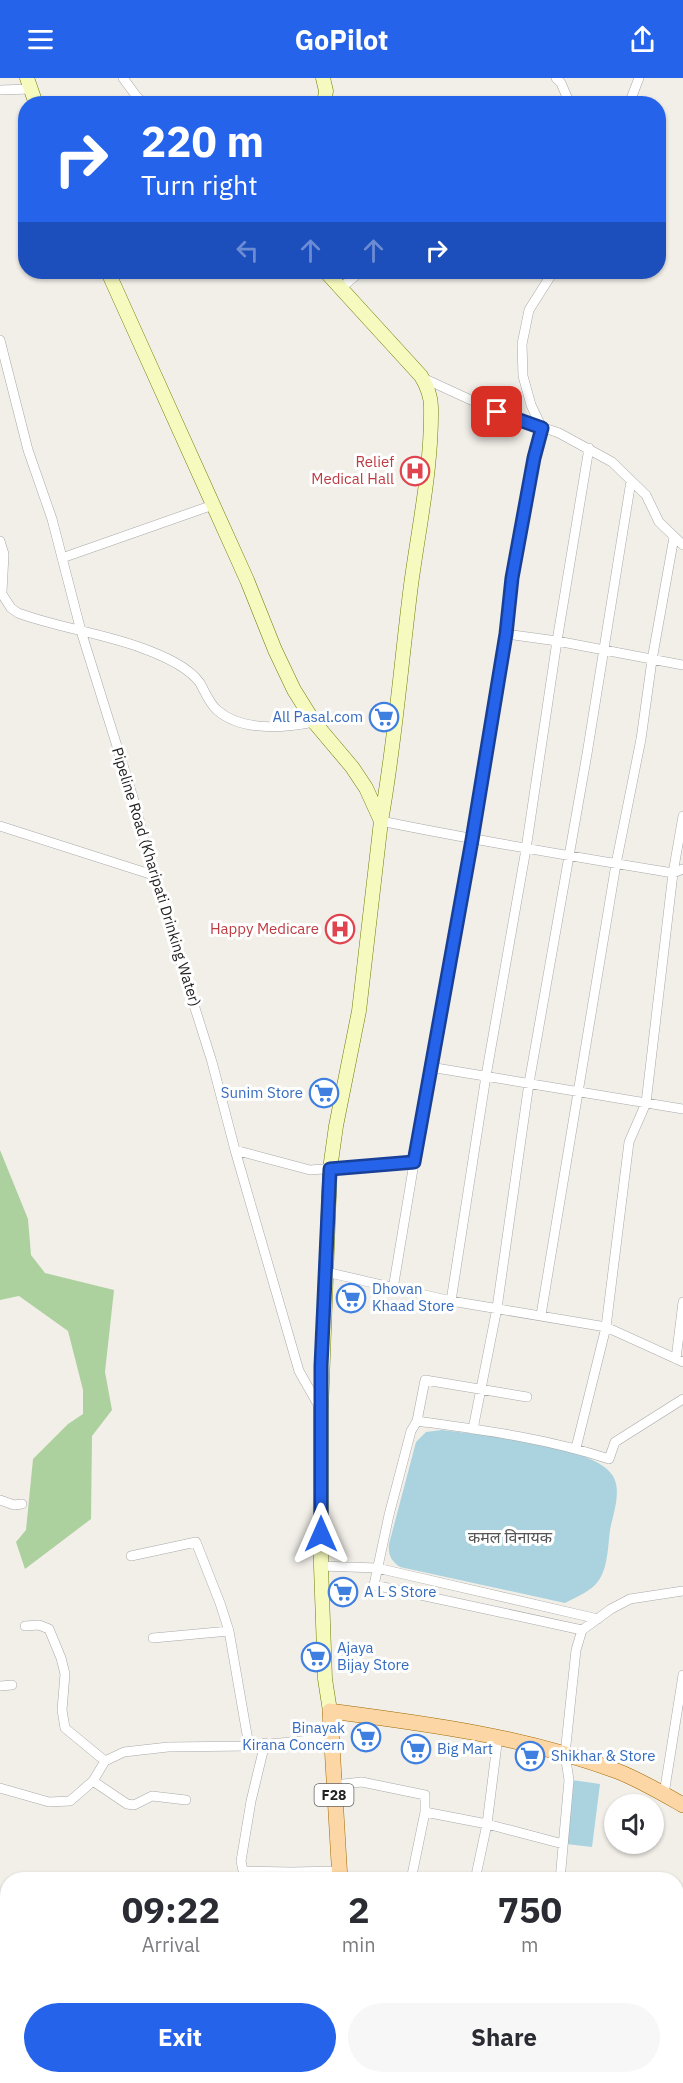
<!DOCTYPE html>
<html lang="en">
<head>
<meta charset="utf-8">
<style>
  body { margin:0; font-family:"IBM Plex Sans","Noto Sans Devanagari",sans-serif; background:#f7f7f7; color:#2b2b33; height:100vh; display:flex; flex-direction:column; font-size:22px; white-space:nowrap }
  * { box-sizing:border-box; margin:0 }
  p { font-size:20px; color:#7c7c81 }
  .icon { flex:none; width:33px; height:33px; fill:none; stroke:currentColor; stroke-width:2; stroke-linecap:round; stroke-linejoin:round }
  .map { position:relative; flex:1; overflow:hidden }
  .panel { position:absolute; left:0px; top:1794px; width:684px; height:212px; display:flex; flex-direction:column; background:#fff; border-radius:24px 24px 0 0; box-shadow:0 2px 4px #0004 }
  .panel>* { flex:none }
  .top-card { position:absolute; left:18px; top:18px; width:648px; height:183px; border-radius:24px; box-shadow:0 2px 4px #0004; background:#2563eb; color:#fff; overflow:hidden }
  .buttons { position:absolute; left:604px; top:1716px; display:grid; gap:12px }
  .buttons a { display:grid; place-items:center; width:60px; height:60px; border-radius:50%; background:#fff; box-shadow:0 2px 4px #0004; font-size:30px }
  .pin { position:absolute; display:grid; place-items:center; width:51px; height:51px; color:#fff; margin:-26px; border-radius:12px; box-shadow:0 3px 9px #0006 }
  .me { position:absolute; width:66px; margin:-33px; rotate:0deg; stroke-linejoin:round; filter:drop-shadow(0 0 4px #0008) }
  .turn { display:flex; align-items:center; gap:21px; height:126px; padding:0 24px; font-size:27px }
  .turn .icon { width:78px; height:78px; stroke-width:2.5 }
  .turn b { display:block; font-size:42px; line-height:51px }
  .lanes { display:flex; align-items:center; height:57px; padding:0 24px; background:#0003; justify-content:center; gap:30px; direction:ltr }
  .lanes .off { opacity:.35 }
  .eta { display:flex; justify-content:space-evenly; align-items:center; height:102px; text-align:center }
  .eta b { font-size:36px; font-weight:700; line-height:42px }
  .action { display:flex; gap:12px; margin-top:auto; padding:12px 24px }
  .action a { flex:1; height:69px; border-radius:36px; background:#2563eb; color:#fff; font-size:24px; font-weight:700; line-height:69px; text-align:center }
  .action a+a { background:#f7f7f7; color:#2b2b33 }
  header { display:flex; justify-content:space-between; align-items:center; height:78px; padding:0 24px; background:#2563eb; color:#fff; font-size:27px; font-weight:700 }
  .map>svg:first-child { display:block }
</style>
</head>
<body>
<header><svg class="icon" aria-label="menu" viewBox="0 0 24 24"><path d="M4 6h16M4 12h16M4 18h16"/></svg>GoPilot<svg class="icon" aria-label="share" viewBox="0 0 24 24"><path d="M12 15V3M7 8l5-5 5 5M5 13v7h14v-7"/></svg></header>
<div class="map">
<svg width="683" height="2005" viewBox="0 0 683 2005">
  <rect width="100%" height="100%" fill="#f2efe9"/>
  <path fill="#add19e" d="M0,1072l28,69 3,36 14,18 69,17 -9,82 7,38 -20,26 -1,83 -66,50 -9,-27 10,-12 7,-71 35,-35 15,-10v-24l-15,-59 -49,-35 -19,4z"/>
  <path fill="#aad3df" d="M442,1352c37,5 152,14 171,46 9,15 0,38 -3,54 -2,15 -2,37 -11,50 -7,11 -23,17 -34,23l-165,-36c-9,-6 -12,-12 -11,-23l27,-102 10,-10z
    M572,1702l28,4 -8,63 -26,-3z"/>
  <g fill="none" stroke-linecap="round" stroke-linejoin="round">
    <g stroke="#a9a9a9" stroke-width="10">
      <path id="street" d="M123,0l14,19 8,7
        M556,0l5,5 9,21
        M0,12l31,-1
        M629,26l10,-26
        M341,210l19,-16
        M0,262l28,110 24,69 29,112 55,176 17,68 59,187 23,88 64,221 21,37
        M423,300l74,34 62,21 53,29 34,33 13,27 24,23
        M0,463l4,13 -2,38
        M62,480l151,-53
        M0,513l11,17 7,5c41,15 84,20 124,35 19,7 46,18 58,35 5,9 9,20 17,27 25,22 67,18 97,12
        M506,556l51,7 126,24
        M381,743c97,20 194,36 292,52l10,-4
        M0,748l153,49
        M430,989l253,42
        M235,1072l75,20 104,-8
        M326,1194l125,29 155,26 77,35
        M393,1211l37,-222 42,-227 34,-206 6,-56 22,-121 8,-29 -11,-23 -8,-29 -1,-32 7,-34 24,-38
        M451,1223l35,-225 40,-227 31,-208 32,-193
        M541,1237l75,-451 25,-125 11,-79 22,-123
        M676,1281l7,-57
        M417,1343l8,-41 102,17
        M473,1351l24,-121 32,-225 58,-329 44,-273
        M576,1370l30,-121 23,-185 17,-39 27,-230 10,-57
        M0,1422l14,5 8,-1
        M131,1478l65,-14 24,61 9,28 20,115
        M321,1488l56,2 221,51
        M25,1548l14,-1 10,4 12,29 4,16 -3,36 3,18 40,33
        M582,1552l-208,-45 15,-70 22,-84 6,-10c65,9 129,17 192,38l6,-17 68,-43
        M153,1560l76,-7
        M0,1608l12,-1
        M93,1703l34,23 7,1 18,-9 34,4
        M334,1707l28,-3 63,13v17l-14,68
        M0,1710l49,14 21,-1 23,-20 12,-20 19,-9 44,-5 81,-1 82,-8
        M664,1716l19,-119
        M425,1734l62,12 76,20
        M243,1793l48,1 48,-1
        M245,1802l-4,-19 10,-60 14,-58
        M475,1802l12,-56 11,-88
        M560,1802l9,-100 -4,-26 11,-104 6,-20 29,-21 19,-10 53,-8
        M676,1924l7,-1
        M202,2005l4,-7
        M601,2005l2,-7"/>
    </g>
    <g stroke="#707d05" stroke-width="15">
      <path id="secondary" d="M27,0l9,26
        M323,0l3,13 -2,13
        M108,194l139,308 28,70 19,40 20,32 38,45 14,21 15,33 -22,190 -23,115 -6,43 -9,241v156l4,113 5,32
        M326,194l95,104c6,10 10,19 10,31 1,59 -12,119 -20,178 -10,79 -16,158 -30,236
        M0,1971l3,17 6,17"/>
    </g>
    <g stroke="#a06b00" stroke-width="16">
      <path id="primary" d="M340,1802l-10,-169c99,13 192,25 287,60 23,9 45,22 66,34
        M363,1998l1,7"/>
    </g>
    <use href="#street" stroke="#fff" stroke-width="9"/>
    <use href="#secondary" stroke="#f7fabf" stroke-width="14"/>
    <use href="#primary" stroke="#fcd6a4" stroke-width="15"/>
  </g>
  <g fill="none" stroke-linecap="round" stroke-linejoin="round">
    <g stroke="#184099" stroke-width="15">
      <path id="route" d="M321,1456v-168l9,-197 84,-7 58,-322 34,-206 6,-56 22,-120 8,-30 -45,-16"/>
    </g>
    <use href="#route" stroke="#2563eb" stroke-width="10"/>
  </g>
  <defs>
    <g id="hospital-ring" transform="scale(1.5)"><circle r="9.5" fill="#fff" stroke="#e0444e" stroke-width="1.5"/><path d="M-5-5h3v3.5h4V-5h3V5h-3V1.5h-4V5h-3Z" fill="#e0444e"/></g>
    <g id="supermarket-ring" transform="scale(1.5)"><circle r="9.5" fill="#fff" stroke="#3f7fe0" stroke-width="1.5"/><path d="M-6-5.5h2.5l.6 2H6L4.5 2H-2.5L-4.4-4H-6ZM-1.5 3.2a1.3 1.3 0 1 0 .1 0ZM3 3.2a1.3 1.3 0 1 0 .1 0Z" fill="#3f7fe0"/></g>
  </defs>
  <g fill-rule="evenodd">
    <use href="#hospital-ring" x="415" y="393"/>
    <use href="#supermarket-ring" x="384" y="639"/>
    <use href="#hospital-ring" x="340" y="851"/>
    <use href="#supermarket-ring" x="324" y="1015"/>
    <use href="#supermarket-ring" x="351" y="1220"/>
    <use href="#supermarket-ring" x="343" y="1514"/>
    <use href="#supermarket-ring" x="316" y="1579"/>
    <use href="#supermarket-ring" x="366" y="1659"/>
    <use href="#supermarket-ring" x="416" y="1671"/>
    <use href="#supermarket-ring" x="530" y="1678"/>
  </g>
  <g text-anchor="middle" stroke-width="6" stroke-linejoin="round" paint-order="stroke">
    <rect fill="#fff" stroke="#646464" stroke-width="1.5" x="314.5" y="1706" width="39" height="22" rx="4.5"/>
    <g font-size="14" font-weight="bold" fill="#222">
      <text x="334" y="1722">F28</text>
    </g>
    <g font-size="15" fill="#be3a42" stroke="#fff" text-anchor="end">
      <text x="394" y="389">Relief<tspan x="394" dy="17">Medical Hall</tspan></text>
      <text x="319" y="856">Happy Medicare</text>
    </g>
    <g font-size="15" fill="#366cbe" stroke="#fff" text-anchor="start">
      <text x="363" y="644" text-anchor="end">All Pasal.com</text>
      <text x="303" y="1020" text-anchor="end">Sunim Store</text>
      <text x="372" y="1216">Dhovan<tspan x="372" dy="17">Khaad Store</tspan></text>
      <text x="364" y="1519">A L S Store</text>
      <text x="337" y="1575">Ajaya<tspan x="337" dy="17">Bijay Store</tspan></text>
      <text x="345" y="1655" text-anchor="end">Binayak<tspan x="345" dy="17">Kirana Concern</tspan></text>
      <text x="437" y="1676">Big Mart</text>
      <text x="551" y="1683">Shikhar &amp; Store</text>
    </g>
    <g font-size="15" fill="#222" stroke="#fff">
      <text transform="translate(156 799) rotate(73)" y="5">Pipeline Road (Kharipati Drinking Water)</text>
    </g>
    <g font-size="16" fill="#555" stroke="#fff">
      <text x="510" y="1465">कमल विनायक</text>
    </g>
  </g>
</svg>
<div class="buttons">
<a><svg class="icon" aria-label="sound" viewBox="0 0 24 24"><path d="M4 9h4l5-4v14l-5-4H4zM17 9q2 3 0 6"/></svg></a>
</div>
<div class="pin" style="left:497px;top:334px;background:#d93025"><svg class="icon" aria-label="arrive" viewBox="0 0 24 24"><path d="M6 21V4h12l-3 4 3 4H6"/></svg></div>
<svg class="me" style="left:321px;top:1456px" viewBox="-20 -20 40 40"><path d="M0-17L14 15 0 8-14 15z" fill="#2563eb" stroke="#fff" stroke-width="4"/></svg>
<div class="top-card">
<div class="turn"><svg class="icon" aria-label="right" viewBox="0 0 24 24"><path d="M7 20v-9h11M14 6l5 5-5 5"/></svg><div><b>220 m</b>Turn right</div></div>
<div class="lanes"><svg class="icon off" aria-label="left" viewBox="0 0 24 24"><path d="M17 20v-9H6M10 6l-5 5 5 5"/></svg><svg class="icon off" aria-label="ahead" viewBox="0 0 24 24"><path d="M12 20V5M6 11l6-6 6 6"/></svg><svg class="icon off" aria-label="ahead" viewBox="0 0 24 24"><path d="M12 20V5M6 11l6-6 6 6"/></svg><svg class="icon" aria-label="right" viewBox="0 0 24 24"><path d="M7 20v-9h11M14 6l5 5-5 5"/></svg></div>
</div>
<section class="panel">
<div class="eta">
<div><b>09:22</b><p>Arrival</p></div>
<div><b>2</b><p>min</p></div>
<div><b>750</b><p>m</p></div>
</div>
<div class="action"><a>Exit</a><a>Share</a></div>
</section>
</div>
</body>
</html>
